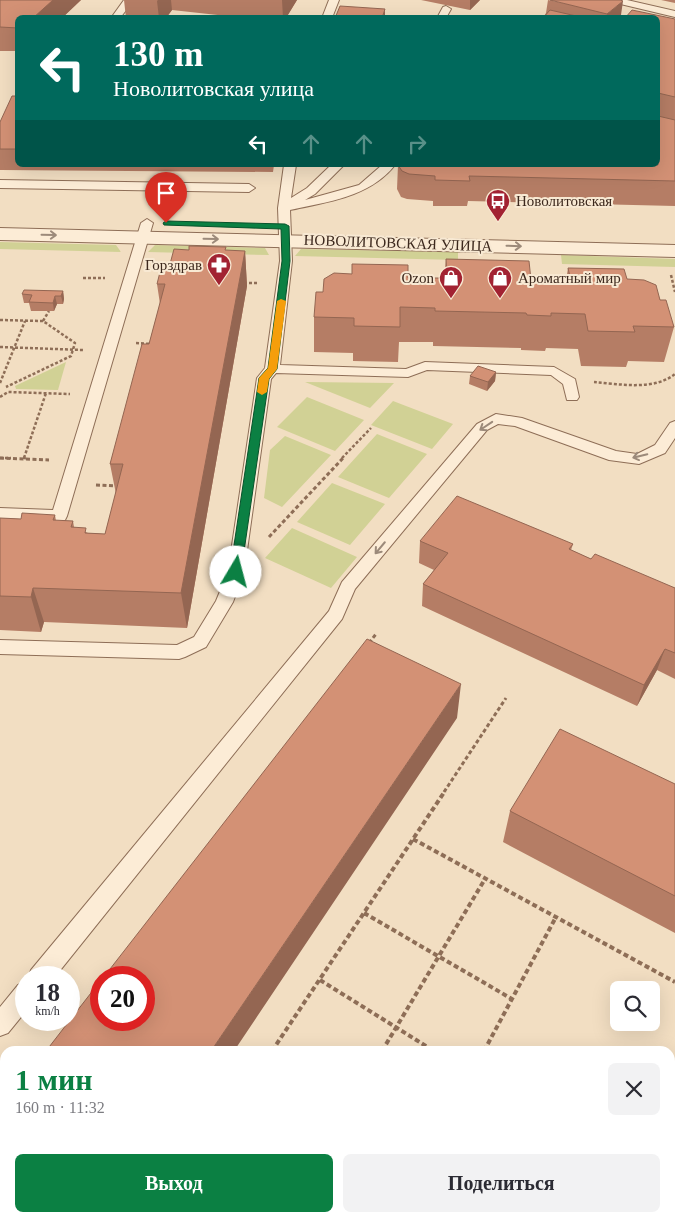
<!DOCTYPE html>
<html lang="ru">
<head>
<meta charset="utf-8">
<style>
  body { margin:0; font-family:Georgia,serif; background:#f2f2f3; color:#2b2b33; height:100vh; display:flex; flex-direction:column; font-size:19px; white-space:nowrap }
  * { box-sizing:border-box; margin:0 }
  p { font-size:16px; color:#7c7c81 }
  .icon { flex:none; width:28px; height:28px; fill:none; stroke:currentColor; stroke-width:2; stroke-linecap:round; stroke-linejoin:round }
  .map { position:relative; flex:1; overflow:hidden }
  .sheet { position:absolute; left:0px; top:1046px; width:675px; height:176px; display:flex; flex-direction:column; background:#fff; border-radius:15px 15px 0 0; box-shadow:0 5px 20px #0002 }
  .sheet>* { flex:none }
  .top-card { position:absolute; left:15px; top:15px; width:645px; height:152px; border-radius:8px; box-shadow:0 5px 20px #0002; background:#00695c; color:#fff; overflow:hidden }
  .buttons { position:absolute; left:610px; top:981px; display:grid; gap:10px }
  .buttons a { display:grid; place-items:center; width:50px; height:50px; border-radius:8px; background:#fff; box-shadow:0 5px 20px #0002; font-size:25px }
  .speed { position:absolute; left:15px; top:966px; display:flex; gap:10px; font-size:25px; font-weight:700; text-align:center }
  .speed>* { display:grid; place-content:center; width:65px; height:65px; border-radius:50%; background:#fff; box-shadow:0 5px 20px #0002; line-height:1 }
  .speed small { font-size:12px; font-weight:400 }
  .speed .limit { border:8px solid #d22; background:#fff; color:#111 }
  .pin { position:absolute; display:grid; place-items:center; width:42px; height:42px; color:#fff; margin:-51px -21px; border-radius:50% 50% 50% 0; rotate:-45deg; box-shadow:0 0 5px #0007 }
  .pin .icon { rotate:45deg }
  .me { position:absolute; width:55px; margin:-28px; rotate:8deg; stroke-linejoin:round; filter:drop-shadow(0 0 4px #0008) }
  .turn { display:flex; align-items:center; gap:18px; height:105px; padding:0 15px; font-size:22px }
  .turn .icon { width:65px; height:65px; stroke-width:2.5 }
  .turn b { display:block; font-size:35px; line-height:42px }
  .lanes { display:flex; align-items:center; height:48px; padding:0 15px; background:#0003; justify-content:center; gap:25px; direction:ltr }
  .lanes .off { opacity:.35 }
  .round { display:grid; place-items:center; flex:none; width:52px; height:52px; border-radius:8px; background:#f2f2f3 }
  .headline { display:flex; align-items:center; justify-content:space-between; height:85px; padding:0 15px }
  h1 { font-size:30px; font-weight:800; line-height:38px; color:#0b8043 }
  .action { display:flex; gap:10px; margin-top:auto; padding:10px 15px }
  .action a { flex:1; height:58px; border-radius:8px; background:#0b8043; color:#fff; font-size:20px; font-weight:800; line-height:58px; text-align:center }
  .action a+a { background:#f2f2f3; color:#2b2b33 }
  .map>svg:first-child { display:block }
</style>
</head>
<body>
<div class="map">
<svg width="675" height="1222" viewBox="0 0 675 1222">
  <rect width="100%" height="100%" fill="#f2dec2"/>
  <path fill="#d1d195" d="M0,242l116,3 5,7 -121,-3z
    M155,245l110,3 4,7 -121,-3z
    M301,249l157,3v8l-163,-4z
    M561,255l114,4v8l-113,-3z
    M66,362l-8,28 -42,-1 -1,-3z
    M305,382l89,1 -24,25z
    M307,397l57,23 -29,31 -58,-24z
    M393,401l60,23 -21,25 -61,-24z
    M377,434l50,20 -38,44 -51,-21z
    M285,436l46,19 -49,52 -18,-9 6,-48z
    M332,483l53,21 -35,41 -53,-23z
    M292,528l65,29 -26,31 -66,-30z"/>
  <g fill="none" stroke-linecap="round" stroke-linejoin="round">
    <g stroke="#8e6e57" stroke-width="2">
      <path id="lane" d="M124,0h10l-14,18h-9z
        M329,0h10l-7,18h-10z
        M610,0h17l48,11v6l-63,-15z
        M446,6l5,3 -5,9h-9l6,-11z
        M284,165h12l-5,33 16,-10 24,-23h13l-29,29 -10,6 54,-15 23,-20h13c-25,32 -68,37 -105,45l2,51 -12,104 126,4 19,-7 129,5 21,12 4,18 -2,3h-10l-4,-16 -12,-9 -124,-5 -19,7 -132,-4 -5,6 -27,193 -11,30 -27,45 -21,10 -6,2 -179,-5v-14l177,5 17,-8 22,-36 12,-29 29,-194 8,-10 15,-107 -2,-53z
        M0,180l249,4 6,4 -6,4 -249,-4z
        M147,219l6,4 -86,293 -2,4 -6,2 -59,-2v-12l53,2 88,-287z
        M496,414l26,4 94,33 21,3 18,-9 15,-22 5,-2v17l-10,15 -26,11 -30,-4 -94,-34 -17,-2 -11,6 -132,159 -13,30 -288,359h-26l3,-8 298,-359 13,-29 135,-158z
        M26,982v29l-18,22 -8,3v-29l18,-22z"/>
    </g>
    <g stroke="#8e6e57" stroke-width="2">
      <path id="street" d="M0,228l675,17v12l-675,-17z"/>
    </g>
    <path stroke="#8e6e57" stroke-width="2.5" stroke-dasharray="3 2" stroke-linecap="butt" d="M671,275l4,17
      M83,278h22
      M244,283h13
      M0,320l43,1 32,22 -4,13 -65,31
      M43,321l6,-10
      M136,343l16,1
      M0,347l83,3
      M594,382c25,2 60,9 81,-8
      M0,383l25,-62
      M0,397l8,-5 62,2
      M0,458h11
      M24,458l22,-65
      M342,458l29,-30"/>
    <path stroke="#8e6e57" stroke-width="3" stroke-dasharray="4 2.5" stroke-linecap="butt" d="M0,458l49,2
      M24,459l1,-2
      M96,485l21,1
      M269,537l75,-80
      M369,643l7,-9
      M444,792l62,-94"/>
    <path stroke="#8e6e57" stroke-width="4" stroke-dasharray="5 3" stroke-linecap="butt" d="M413,839l262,143
      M364,913l148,86
      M320,980l114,71
      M272,1051l173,-260
      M382,1051l103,-172
      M484,1051l72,-134
      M311,1218l7,4
      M392,1222l2,-4"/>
    <use href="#lane" fill="#fcecd6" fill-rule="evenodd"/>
    <use href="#street" fill="#fcecd6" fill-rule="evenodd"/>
  </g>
  <path fill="#b57d65" d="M0,0h81l-19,18h-44v33h-18z
    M124,0h173l-11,18h-41l-73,-8 -6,8h-40z
    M421,0h59l-10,10z
    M548,0l73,15 -4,3h-74l3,-5z
    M661,0h14v3z
    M658,18l17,1v187l-207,-5 -1,5h-34v-5l-26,-2 -6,-2 -4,-8 1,-24h260z
    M18,96v69h256l-1,7 -273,-2v-48z
    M227,251h18l2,35 -60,342 -143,-6 -3,10 -41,-2v-112l21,1 34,-4 1,6h17l1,6 14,6 17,1 11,-40 -6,-30 39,-120 11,-40 -3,-20 13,-20z
    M446,259l85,21 35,1 2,-13 59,11 33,21 14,27 -10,35 -36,-1 -2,6 -45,-1 -3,-17 -32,-1 -1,3 -24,-1v-2l-88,-2v-4h-34l-1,20 -45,-1v-8l-39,-1v-35l9,-25 85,-14h36z
    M63,291l1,8 -1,5h-6l-3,7h-23l-2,-8h-5l-2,-9z
    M496,372l-1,9 -8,10 -18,-7 1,-8z
    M420,541l153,3 -2,6 20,9 84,29v91l-18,-9 -20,36 -215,-100 1,-22 11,-14 -15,-7z
    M675,784v149l-172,-91 7,-31z"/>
  <path fill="#946652" d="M53,0h28l-19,18h-29z
    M158,0h13l1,10 -6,8h-7l-2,-17z
    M282,0h15l-11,18h-3z
    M470,0h10l-10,10z
    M623,1l-2,14 -4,3h-11l1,-4z
    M385,9v9h-3z
    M245,251l2,35 -60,342 -6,-35z
    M63,291l1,8 -1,5 -2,-8z
    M55,296l2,8 -3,7 -1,-8z
    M496,372l-1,9 -8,10 1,-9z
    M33,588l11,34 -3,10 -10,-35z
    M665,649l-8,21 -20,36 7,-21z
    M461,684l-4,34 -223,333h-23z"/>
  <path fill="#d39175" stroke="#946652" d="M0,0h53l-20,18h-15v10l-18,-1z
    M550,0h70l3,1 -16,13z
    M340,6l45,3 -3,9h-47z
    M550,10l35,8h-42z
    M632,10l43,9v78l-17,-4v-75h-33z
    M12,96h6v53h-18v-27z
    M658,116l17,4v61l-206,-5 1,5 -35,-1v-4l-26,-2 -7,-3 -4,-6h260z
    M189,246l37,1 -1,3 20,1 -64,342 -148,-5 -2,9 -31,-1v-78l21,1 1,-6 33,2 -2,5 20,1 -2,6 15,1 -1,5 20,1 18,-70h-13l32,-120h7l16,-60h-8l5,-20h8l4,-15 15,1z
    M446,259l83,2 2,19 40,1 -3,-13 56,1 3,10 17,1 12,5 4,15h6l8,27 -41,-1 2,6 -47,-1 -3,-17 -34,-1v3l-24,-1 -1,-2 -91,-2v-3l-35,-1v20l-46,-1v-8l-40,-1 2,-25h7l1,-13 10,-6 18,1v-10l56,1v13h39z
    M24,290l39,1 -2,5h-6l-2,7 -24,-1 3,-7 -10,-1z
    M478,366l18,6 -8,10 -18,-6z
    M457,496l116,48 -4,5 22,10 4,-5 80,34v65l-10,-4 -21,36 -221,-101 25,-31 -28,-12z
    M367,639l94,45 -250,367h-165l55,-71v40h43v-42h-41z
    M560,729l115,55v112l-165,-85z
    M5,1104v114h205l6,4h-216v-112z"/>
  <defs><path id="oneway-shaft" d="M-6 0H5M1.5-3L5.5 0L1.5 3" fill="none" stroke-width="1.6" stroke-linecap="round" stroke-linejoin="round" transform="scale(1.25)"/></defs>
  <g stroke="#9c8a7a">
    <use href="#oneway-shaft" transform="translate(49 235) rotate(1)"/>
    <use href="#oneway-shaft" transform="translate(211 239) rotate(1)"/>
    <use href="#oneway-shaft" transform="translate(514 246) rotate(2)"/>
    <use href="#oneway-shaft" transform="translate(486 426) rotate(146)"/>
    <use href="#oneway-shaft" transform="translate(640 456) rotate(167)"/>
    <use href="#oneway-shaft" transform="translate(380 548) rotate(130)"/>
  </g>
  <path fill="#0b8043" stroke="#07532c" d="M166,221l119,3 4,2 1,35 -13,108 -8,10 -28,193 -5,4 -6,-4 29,-194 9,-10 14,-107 -1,-32 -117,-4 -1,-2z"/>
  <path fill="#f59e0b" d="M281,299l5,2 -9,68 -8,10 -2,13 -5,3 -5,-3 2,-14 9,-10 9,-67z"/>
  <defs>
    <g id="bus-pin" transform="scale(1.25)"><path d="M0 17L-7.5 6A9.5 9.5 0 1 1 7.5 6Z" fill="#a22232" stroke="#f8e9d3"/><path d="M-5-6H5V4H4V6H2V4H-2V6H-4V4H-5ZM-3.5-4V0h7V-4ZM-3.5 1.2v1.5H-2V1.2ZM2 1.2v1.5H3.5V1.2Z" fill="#fff"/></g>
    <g id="pharmacy-pin" transform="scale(1.25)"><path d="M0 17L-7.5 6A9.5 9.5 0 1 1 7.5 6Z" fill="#a22232" stroke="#f8e9d3"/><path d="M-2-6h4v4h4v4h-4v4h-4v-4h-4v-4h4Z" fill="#fff"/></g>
    <g id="shop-pin" transform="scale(1.25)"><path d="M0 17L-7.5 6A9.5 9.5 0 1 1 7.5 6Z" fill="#a22232" stroke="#f8e9d3"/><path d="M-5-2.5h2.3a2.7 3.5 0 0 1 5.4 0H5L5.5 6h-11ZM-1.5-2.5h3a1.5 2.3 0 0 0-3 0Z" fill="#fff"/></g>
  </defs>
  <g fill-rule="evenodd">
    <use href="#bus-pin" x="498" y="201"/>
    <use href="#pharmacy-pin" x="219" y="265"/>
    <use href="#shop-pin" x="451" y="278"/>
    <use href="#shop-pin" x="500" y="278"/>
  </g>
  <g text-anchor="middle" stroke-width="4" stroke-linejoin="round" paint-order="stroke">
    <g font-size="15" fill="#3c281d" stroke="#f8e9d3" text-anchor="start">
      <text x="516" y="206">Новолитовская</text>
      <text x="202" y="270" text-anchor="end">Горздрав</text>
      <text x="434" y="283" text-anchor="end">Ozon</text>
      <text x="518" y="283">Ароматный мир</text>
    </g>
    <g font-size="15" fill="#3c281d" stroke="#f8e9d3">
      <text transform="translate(398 243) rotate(2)" y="5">НОВОЛИТОВСКАЯ УЛИЦА</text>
    </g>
  </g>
</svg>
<div class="buttons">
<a><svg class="icon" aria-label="search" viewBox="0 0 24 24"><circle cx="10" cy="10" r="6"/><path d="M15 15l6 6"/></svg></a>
</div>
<div class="speed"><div>18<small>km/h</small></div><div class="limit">20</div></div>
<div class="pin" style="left:166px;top:223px;background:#d93025"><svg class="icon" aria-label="arrive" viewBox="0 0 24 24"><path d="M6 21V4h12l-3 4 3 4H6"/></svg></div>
<svg class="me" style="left:236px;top:572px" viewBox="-20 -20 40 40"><circle r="19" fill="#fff"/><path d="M0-13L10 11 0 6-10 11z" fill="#0b8043"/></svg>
<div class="top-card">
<div class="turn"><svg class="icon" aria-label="left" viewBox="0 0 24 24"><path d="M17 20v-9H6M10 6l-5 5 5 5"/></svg><div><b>130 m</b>Новолитовская улица</div></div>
<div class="lanes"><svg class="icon" aria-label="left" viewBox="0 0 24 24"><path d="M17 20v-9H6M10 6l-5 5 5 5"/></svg><svg class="icon off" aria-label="ahead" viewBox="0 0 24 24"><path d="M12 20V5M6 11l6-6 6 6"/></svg><svg class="icon off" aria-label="ahead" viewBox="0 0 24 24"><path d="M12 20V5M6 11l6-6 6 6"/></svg><svg class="icon off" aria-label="right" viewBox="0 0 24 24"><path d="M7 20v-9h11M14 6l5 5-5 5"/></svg></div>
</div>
<section class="sheet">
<div class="headline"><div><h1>1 мин</h1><p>160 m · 11:32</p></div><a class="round"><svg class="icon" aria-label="close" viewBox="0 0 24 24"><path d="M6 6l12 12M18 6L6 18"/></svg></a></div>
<div class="action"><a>Выход</a><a>Поделиться</a></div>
</section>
</div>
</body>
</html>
